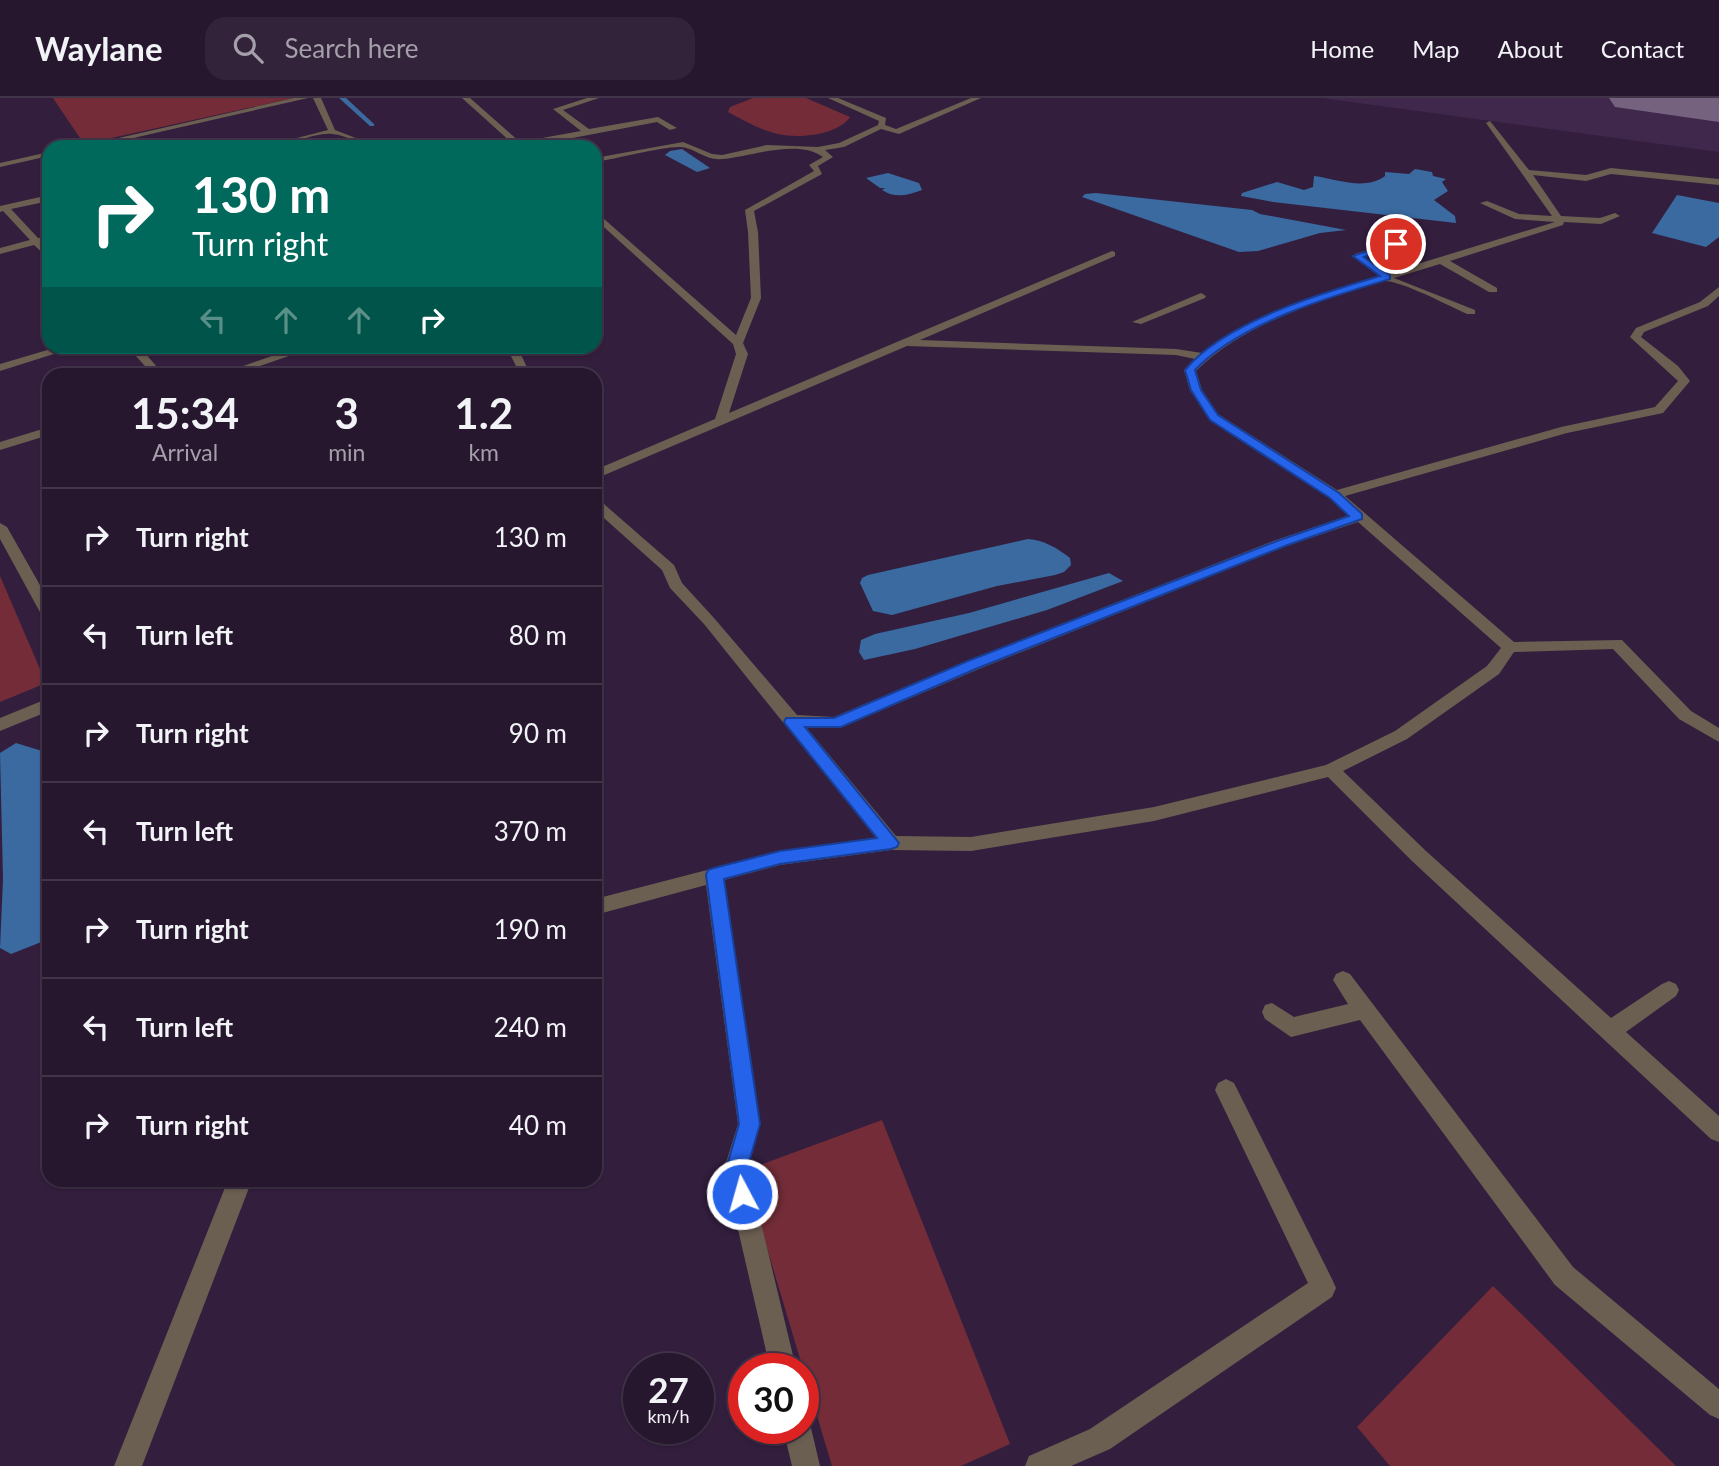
<!DOCTYPE html>
<html lang="en">
<head>
<meta charset="utf-8">
<style>
  body { margin:0; font-family:Lato,sans-serif; background:#32233a; color:#f1f3f6; height:100vh; display:flex; flex-direction:column; font-size:26px; white-space:nowrap }
  * { box-sizing:border-box; margin:0 }
  p { font-size:23px; color:#a49faa }
  .icon { flex:none; width:38px; height:38px; fill:none; stroke:currentColor; stroke-width:2; stroke-linecap:round; stroke-linejoin:round }
  .map { position:relative; flex:1; overflow:hidden }
  .side { position:absolute; left:42px; top:270px; width:560px; height:819px; display:flex; flex-direction:column; background:#26162e; border-radius:21px; box-shadow:0 2px 5px #0004,0 0 0 2px #42354a }
  .side>* { flex:none }
  .top-card { position:absolute; left:42px; top:42px; width:560px; height:214px; border-radius:21px; box-shadow:0 2px 5px #0004,0 0 0 2px #42354a; background:#00695c; color:#fff; overflow:hidden }
  .speed { position:absolute; left:623px; top:1255px; display:flex; gap:14px; font-size:35px; font-weight:700; text-align:center }
  .speed>* { display:grid; place-content:center; width:91px; height:91px; border-radius:50%; background:#26162e; box-shadow:0 2px 5px #0004,0 0 0 2px #42354a; line-height:1 }
  .speed small { font-size:18px; font-weight:400 }
  .speed .limit { border:10px solid #d22; background:#fff; color:#111 }
  .pin { position:absolute; display:grid; place-items:center; width:60px; height:60px; color:#fff; margin:-30px; border:4px solid #fff; border-radius:50%; box-shadow:0 2px 7px #0007 }
  .me { position:absolute; width:77px; margin:-38px; rotate:354deg; stroke-linejoin:round; filter:drop-shadow(0 0 5px #0008) }
  .turn { display:flex; align-items:center; gap:24px; height:147px; padding:0 35px; font-size:32px }
  .turn .icon { width:91px; height:91px; stroke-width:2.5 }
  .turn b { display:block; font-size:49px; line-height:60px }
  .lanes { display:flex; align-items:center; height:66px; padding:0 35px; background:#0003; justify-content:center; gap:35px; direction:ltr }
  .lanes .off { opacity:.35 }
  .eta { display:flex; justify-content:space-evenly; align-items:center; height:119px; text-align:center }
  .eta b { font-size:42px; font-weight:700; line-height:49px }
  ul { padding:0; list-style:none }
  li { display:flex; align-items:center; gap:21px; height:98px; padding:0 35px; border-top:2px solid #42354a }
  li div { flex:1 }
  li b { display:block; font-size:26px }
  li em { font-style:normal }
  header { display:flex; align-items:center; gap:42px; box-sizing:border-box; height:98px; padding:0 35px; background:#26162e; border-bottom:2px solid #42354a }
  header strong { font-size:33px }
  nav { display:flex; gap:38px; margin-inline-start:auto; font-size:24px }
  .search { width:490px; height:63px; background:#32233a; display:flex; align-items:center; gap:18px; box-sizing:border-box; padding:0 24px; border-radius:21px; color:#a49faa; font-size:26px }
  .map>svg:first-child { display:block }
</style>
</head>
<body>
<header>
<strong>Waylane</strong>
<div class="search"><svg class="icon" aria-label="search" viewBox="0 0 24 24"><circle cx="10" cy="10" r="6"/><path d="M15 15l6 6"/></svg>Search here</div>
<nav><a>Home</a><a>Map</a><a>About</a><a>Contact</a></nav>
</header>
<div class="map">
<svg width="1719" height="1368" viewBox="0 0 1719 1368">
  <rect width="100%" height="100%" fill="#331e3e"/>
  <path fill="#40284d" d="M1322,0h397v54z"/>
  <path fill="#742d38" d="M53,0h241l-210,46z
    M753,0h53l44,19c-12,18 -51,22 -72,17 -17,-4 -34,-13 -50,-22l2,-5z
    M0,478l46,107 -46,19z
    M882,1022l128,324 -49,22h-129l-88,-295z
    M1493,1188l183,180h-286l-33,-39z"/>
  <path fill="#3a6aa0" d="M682,51l28,19 -13,4 -32,-17 5,-4z
    M1415,71l17,3 1,4 13,3 -4,3 6,9 -14,9 21,16 1,7 -183,-21 -32,-6 1,-3 35,-11 27,8 9,-3 1,-11c23,3 51,15 71,0v-4l24,2z
    M888,75l31,10 3,7c-14,5 -26,9 -40,0l3,-2h-5l-14,-10z
    M1096,95l156,17 8,4 86,16 -26,3 -62,18 -19,1 -157,-55 3,-3z
    M1677,97l42,8v34l-13,10 -54,-14z
    M1028,441c16,1 29,9 42,19l1,7 -7,7 -9,3 -58,11 -105,29 -19,-4 -13,-28 2,-5 6,-3z
    M1109,475l14,8 -76,29 -132,39 -51,11 -5,-8 2,-12 14,-6 94,-21z
    M16,645l26,8 7,85v103l-38,15 -11,-6 3,-69 -3,-126z"/>
  <g fill="none" stroke-linecap="round" stroke-linejoin="round">
    <path fill="#3a6aa0" fill-rule="evenodd" d="M339,0h7l28,26v2h-4z"/>
    <path fill="#75627f" fill-rule="evenodd" d="M1649,0h25l10,6 -9,5 -24,-7z"/>
    <path fill="#75627f" fill-rule="evenodd" d="M1609,0h110v24l-104,-15z"/>
    <path fill="#6b5f51" fill-rule="evenodd" d="M294,0h14l-214,49h-15z
      M313,0h8l14,32 44,17c-17,0 -31,-12 -47,-13 -16,-2 -48,13 -70,13l66,-17z
      M462,0h8l50,44 61,-11 -28,-22 34,-11h12l-36,12 26,19 69,-12 19,11 -7,2 -13,-8 -132,25h-24l11,-4z
      M828,0h10l48,20 -1,7 11,4 75,-31h10l-82,36 -18,-5 -37,18 -19,3 8,7 -15,9 4,8 -68,37 4,21 3,66 -18,45 5,11 -19,59 383,-162 3,1v4l-195,84 256,9 26,4c50,-38 117,-59 177,-77l-24,-18v-4l41,-13 19,5 2,2 -5,3 -16,-4 -31,10 23,16 167,-51 -40,-3 -35,-16 7,-2 32,13 33,2 -66,-93 4,-2 39,49 57,5 25,-7 108,11v6l-108,-11 -25,7 -53,-6 28,41 39,2 15,-5 5,3 -19,8 -37,-2 -1,3 -113,36 47,27v4h-8l-49,-28 -46,14 81,32v4h-8c-18,-8 -66,-34 -84,-33 -10,0 -22,7 -31,10 -54,17 -115,39 -156,80l6,19 16,24 119,76 224,-63 94,-20 23,-26 -48,-44 6,-9 64,-26 19,-15v9l-11,10 -64,26 -3,5 37,29 12,15 -27,32 -96,20 -222,63 169,146 108,-2 69,71 28,17v14l-40,-23 -66,-70 -99,3 -15,22 -92,65 -64,32 83,80 185,167 51,-34 7,-3 7,3 3,6 -3,6 -50,36 93,84v26l-8,-3 -299,-278 -84,-84 -174,44 -183,30 -80,-1 -111,15 -56,15 36,244 -12,45 48,199h-26l-46,-199 14,-45 -32,-239 -111,30v-16l185,-48 96,-13 -172,-214 -34,-36 -8,-18 -67,-60v-16l5,1 5,10 69,60 8,18 32,35 83,97 37,2 133,-56 309,-121 74,-25 -20,-17 -120,-78 -20,-30 -6,-20 11,-11 -19,-4 -269,-9 -312,133v-9l120,-51 21,-65 -3,-10 -138,-125v-8l141,124 15,-37 -3,-66 -3,-22 69,-39 -5,-6 14,-8c-25,-19 -73,0 -101,2 -16,2 -27,-11 -41,-12 -18,-1 -65,12 -86,15v-4l88,-16 29,12 10,1 45,-10 51,2 21,-4 39,-18 1,-4zM1358,424l143,126 -14,18 -92,65 -69,34 -172,42 -183,30 -75,-1 -89,-108 35,-1 137,-58 307,-123z
      M49,54v4l-49,11v-4z
      M49,97v6l-38,8 27,29 11,-1v4l-7,2 7,7v9l-15,-14 -34,9v-6l30,-8 -27,-29 -3,1v-6z
      M1201,195l5,3 -1,2 -64,26 -9,-2z
      M61,248h18l-79,25v-7z
      M127,248h12l24,28h-11z
      M300,248h18l-81,28h-16z
      M506,248h11l13,28h-10z
      M49,329v8l-49,15v-8z
      M0,425l7,4 42,74v18l-8,-5 -41,-75z
      M49,600v13l-49,20v-13z
      M1343,873l7,3 223,293 146,122v30l-9,-4 -155,-130 -195,-265 -69,17 -26,-18 -3,-7 3,-7 7,-2 22,14 54,-13 -15,-24 3,-6z
      M1226,981l8,4 98,196 4,9 -4,9 -222,152 -39,17h-46l4,-10 61,-27 218,-146 -93,-193 3,-7z
      M228,1082h24l-110,286h-28z
      M803,1319l8,11 9,38h-28l-9,-38h20z"/>
  </g>
  <path fill="#2563eb" stroke="#184099" stroke-width="2" d="M1393,144l7,2 -36,13 26,18v4c-61,18 -150,44 -195,91l6,20 17,25 121,78 23,21v5l-77,27 -307,122 -137,59h-36l94,116 -2,4 -6,2 -111,15 -56,15 36,245 -13,45 6,25 -3,7 -8,3 -7,-3 -9,-32 13,-45 -33,-249 2,-5 6,-2 66,-17 97,-13 -91,-113 -2,-3 2,-4h48l134,-57 309,-120 72,-25 -19,-18 -120,-78 -19,-30 -6,-20c39,-48 137,-77 195,-94l-27,-20z"/>
</svg>
<div class="speed"><div>27<small>km/h</small></div><div class="limit">30</div></div>
<div class="pin" style="left:1396px;top:146px;background:#d93025"><svg class="icon" aria-label="arrive" viewBox="0 0 24 24"><path d="M6 21V4h12l-3 4 3 4H6"/></svg></div>
<svg class="me" style="left:742px;top:1096px" viewBox="-20 -20 40 40"><circle r="17" fill="#2563eb" stroke="#fff" stroke-width="3"/><path d="M0-11L8 9 0 5-8 9z" fill="#fff"/></svg>
<div class="top-card">
<div class="turn"><svg class="icon" aria-label="right" viewBox="0 0 24 24"><path d="M7 20v-9h11M14 6l5 5-5 5"/></svg><div><b>130 m</b>Turn right</div></div>
<div class="lanes"><svg class="icon off" aria-label="left" viewBox="0 0 24 24"><path d="M17 20v-9H6M10 6l-5 5 5 5"/></svg><svg class="icon off" aria-label="ahead" viewBox="0 0 24 24"><path d="M12 20V5M6 11l6-6 6 6"/></svg><svg class="icon off" aria-label="ahead" viewBox="0 0 24 24"><path d="M12 20V5M6 11l6-6 6 6"/></svg><svg class="icon" aria-label="right" viewBox="0 0 24 24"><path d="M7 20v-9h11M14 6l5 5-5 5"/></svg></div>
</div>
<section class="side">
<div class="eta">
<div><b>15:34</b><p>Arrival</p></div>
<div><b>3</b><p>min</p></div>
<div><b>1.2</b><p>km</p></div>
</div>
<ul>
<li><svg class="icon" aria-label="right" viewBox="0 0 24 24"><path d="M7 20v-9h11M14 6l5 5-5 5"/></svg><div><b>Turn right</b></div><em>130 m</em></li>
<li><svg class="icon" aria-label="left" viewBox="0 0 24 24"><path d="M17 20v-9H6M10 6l-5 5 5 5"/></svg><div><b>Turn left</b></div><em>80 m</em></li>
<li><svg class="icon" aria-label="right" viewBox="0 0 24 24"><path d="M7 20v-9h11M14 6l5 5-5 5"/></svg><div><b>Turn right</b></div><em>90 m</em></li>
<li><svg class="icon" aria-label="left" viewBox="0 0 24 24"><path d="M17 20v-9H6M10 6l-5 5 5 5"/></svg><div><b>Turn left</b></div><em>370 m</em></li>
<li><svg class="icon" aria-label="right" viewBox="0 0 24 24"><path d="M7 20v-9h11M14 6l5 5-5 5"/></svg><div><b>Turn right</b></div><em>190 m</em></li>
<li><svg class="icon" aria-label="left" viewBox="0 0 24 24"><path d="M17 20v-9H6M10 6l-5 5 5 5"/></svg><div><b>Turn left</b></div><em>240 m</em></li>
<li><svg class="icon" aria-label="right" viewBox="0 0 24 24"><path d="M7 20v-9h11M14 6l5 5-5 5"/></svg><div><b>Turn right</b></div><em>40 m</em></li>
</ul>
</section>
</div>
</body>
</html>
